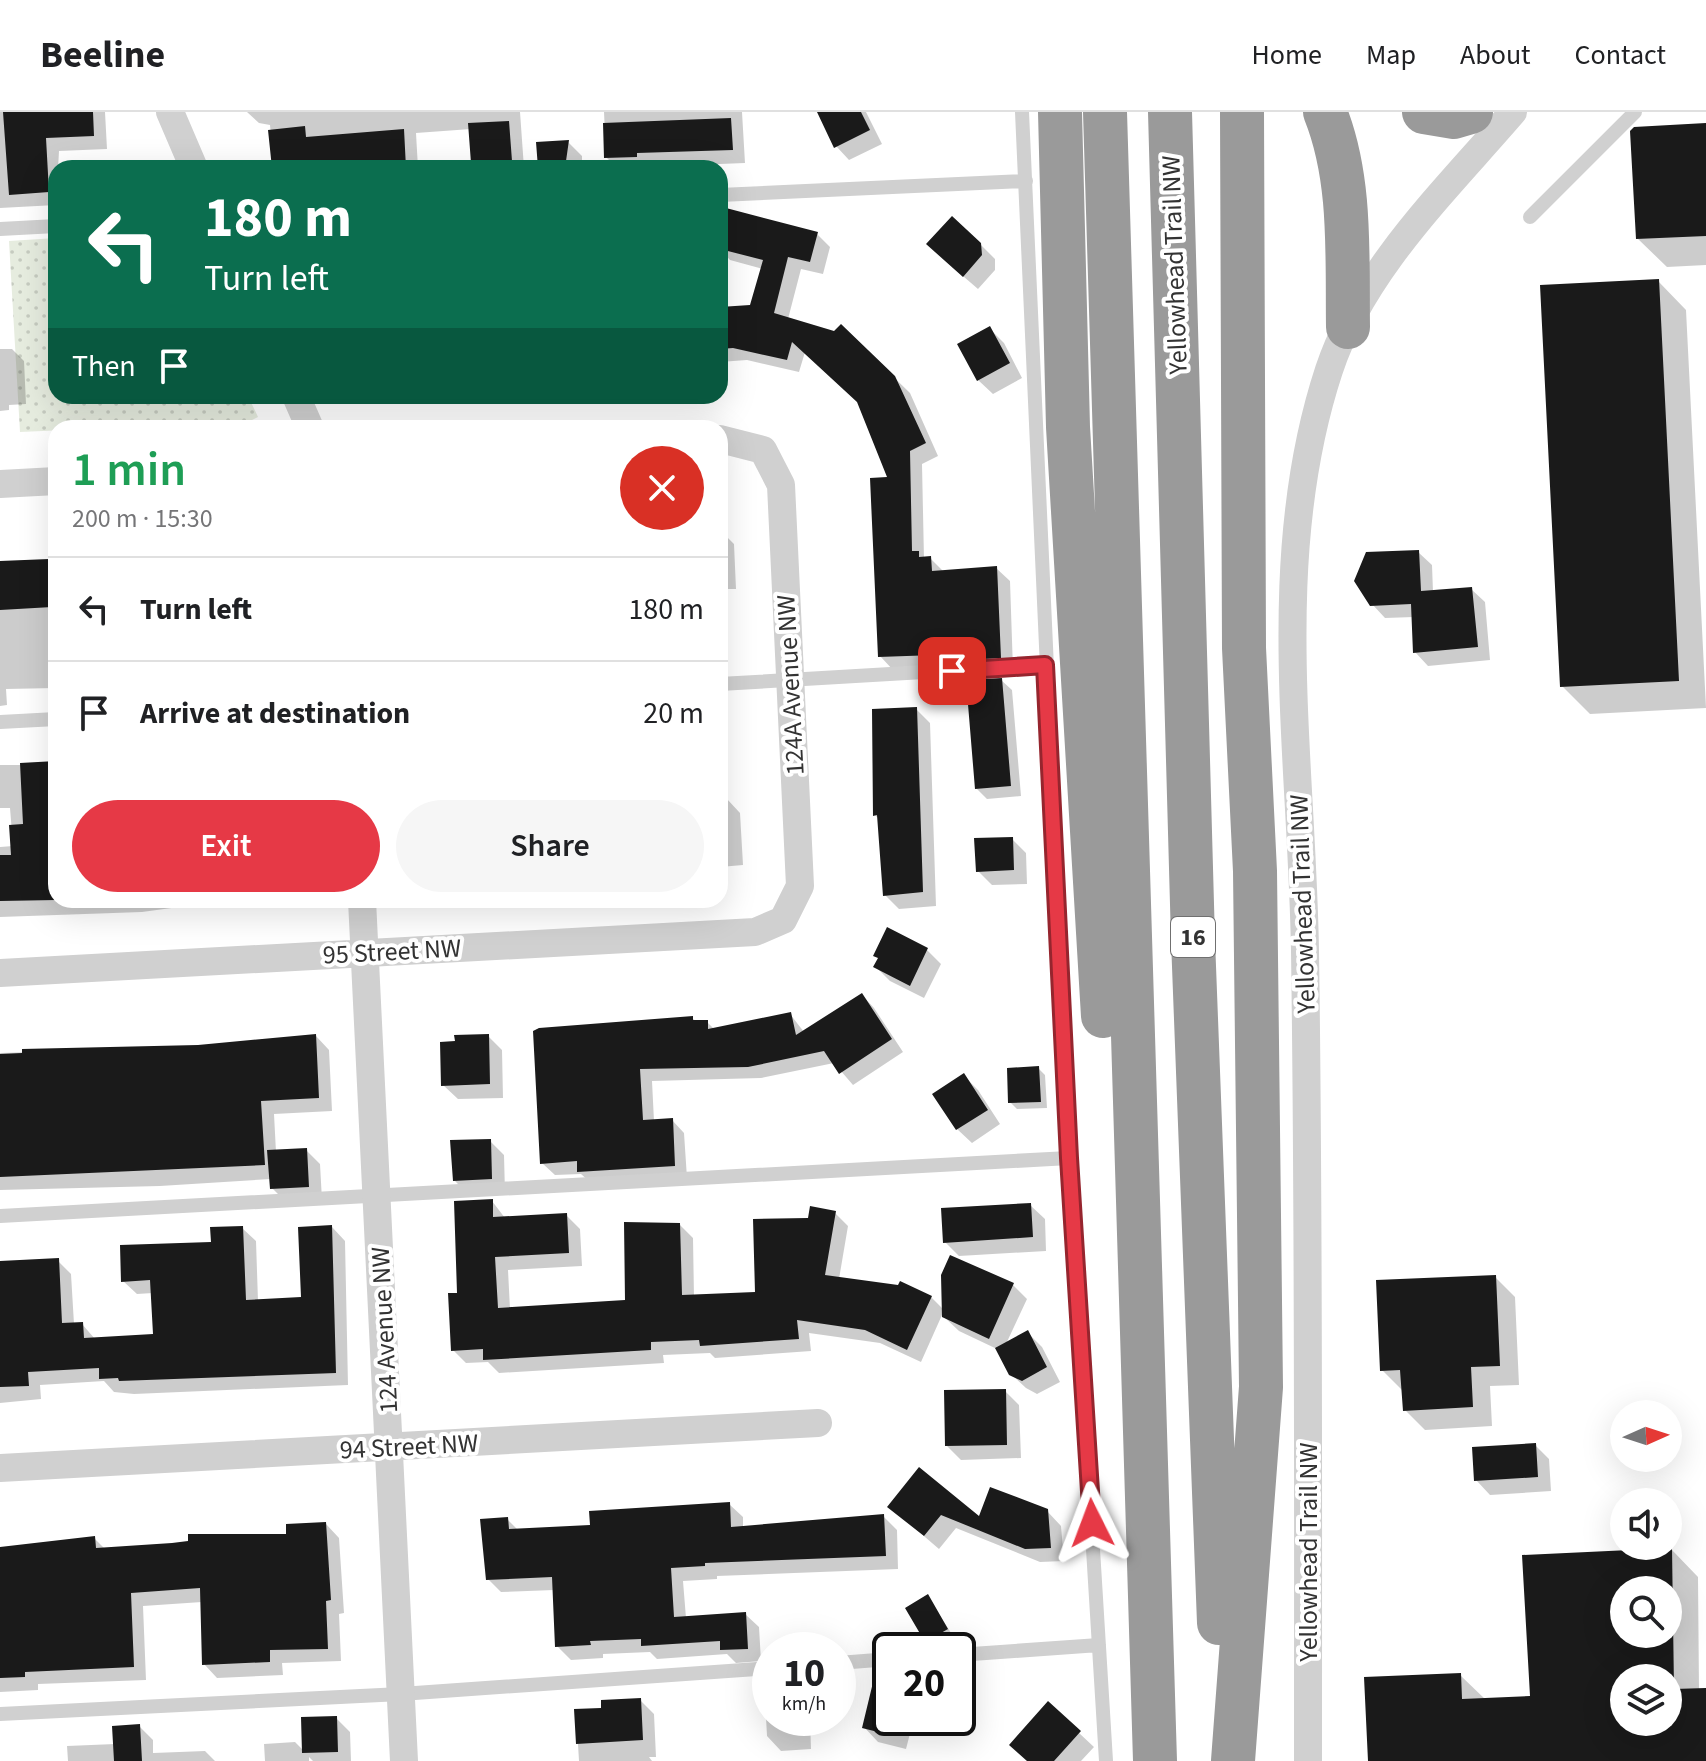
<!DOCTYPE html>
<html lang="en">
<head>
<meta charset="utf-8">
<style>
  body { margin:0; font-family:"Source Sans 3",sans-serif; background:#f6f6f6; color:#202124; height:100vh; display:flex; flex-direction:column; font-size:30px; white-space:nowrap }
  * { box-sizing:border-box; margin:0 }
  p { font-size:26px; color:#757577 }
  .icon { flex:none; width:44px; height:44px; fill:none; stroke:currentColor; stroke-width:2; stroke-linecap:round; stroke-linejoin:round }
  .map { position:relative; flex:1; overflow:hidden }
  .details { position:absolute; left:48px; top:308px; width:680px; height:488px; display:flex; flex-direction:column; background:#fff; border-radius:24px; box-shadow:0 8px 32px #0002 }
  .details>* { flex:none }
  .guide { position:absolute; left:48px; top:48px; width:680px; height:244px; border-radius:24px; box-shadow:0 8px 32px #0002; background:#0b6e4f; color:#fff; overflow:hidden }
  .needle { width:52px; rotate:87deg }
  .controls { position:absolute; left:1610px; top:1288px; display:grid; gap:16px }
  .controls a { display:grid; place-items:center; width:72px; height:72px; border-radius:50%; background:#fff; box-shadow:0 8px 32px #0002; font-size:40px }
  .speed { position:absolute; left:752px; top:1520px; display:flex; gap:16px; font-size:40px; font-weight:700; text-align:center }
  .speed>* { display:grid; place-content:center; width:104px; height:104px; border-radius:50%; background:#fff; box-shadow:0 8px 32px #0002; line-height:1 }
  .speed small { font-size:20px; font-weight:400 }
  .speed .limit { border:4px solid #111; border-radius:12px; background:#fff; color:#111 }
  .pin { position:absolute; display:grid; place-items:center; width:68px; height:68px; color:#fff; margin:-34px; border-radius:16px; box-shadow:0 4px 12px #0006 }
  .me { position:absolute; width:88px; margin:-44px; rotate:357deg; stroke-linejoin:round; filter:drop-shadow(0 0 6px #0008) }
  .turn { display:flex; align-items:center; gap:28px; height:168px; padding:0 24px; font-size:36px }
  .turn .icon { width:104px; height:104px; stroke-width:2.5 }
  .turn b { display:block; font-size:56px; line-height:68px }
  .then { display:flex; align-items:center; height:76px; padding:0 24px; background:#0003; gap:16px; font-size:30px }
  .round { display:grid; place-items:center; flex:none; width:84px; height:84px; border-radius:42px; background:#f6f6f6 }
  .headline { display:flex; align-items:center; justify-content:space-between; height:136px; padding:0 24px }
  h1 { font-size:48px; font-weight:600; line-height:60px; color:#1e9e55 }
  .cta { display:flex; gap:16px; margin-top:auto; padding:16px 24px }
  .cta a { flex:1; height:92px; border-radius:48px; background:#e63946; color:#fff; font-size:32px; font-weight:600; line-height:92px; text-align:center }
  .cta a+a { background:#f6f6f6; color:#202124 }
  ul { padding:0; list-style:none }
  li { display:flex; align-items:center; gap:24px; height:104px; padding:0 24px; border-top:2px solid #e0e0e0 }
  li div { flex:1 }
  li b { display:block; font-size:30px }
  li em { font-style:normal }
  header { display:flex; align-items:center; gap:48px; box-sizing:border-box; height:112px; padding:0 40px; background:#fff; border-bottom:2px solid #e0e0e0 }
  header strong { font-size:38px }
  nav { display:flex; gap:44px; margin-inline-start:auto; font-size:28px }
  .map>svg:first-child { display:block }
</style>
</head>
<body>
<header>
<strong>Beeline</strong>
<nav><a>Home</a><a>Map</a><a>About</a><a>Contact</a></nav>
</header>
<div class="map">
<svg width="1706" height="1649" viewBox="0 0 1706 1649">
  <defs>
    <pattern id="park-dots" width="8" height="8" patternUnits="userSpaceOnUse" patternTransform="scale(2)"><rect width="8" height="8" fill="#e6ecdf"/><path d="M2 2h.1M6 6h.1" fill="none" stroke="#c6cbc0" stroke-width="1.8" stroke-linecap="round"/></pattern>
  </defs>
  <rect width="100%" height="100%" fill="#fff"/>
  <path fill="url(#park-dots)" d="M56,126v158h192l10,21 -10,5 -228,10 -11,-191z"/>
  <path fill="#0003" fill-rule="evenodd" d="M0,0h105l2,37 -48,2 -3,54 -56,3z
    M247,0h273l4,56h-45l-6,-6 -2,-33 -55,4 2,35h-144l-4,-43 -11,-2z
    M604,0h148h-10l3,51 -128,5 -11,-11z
    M819,0h47l16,32 -33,16 -13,-14z
    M1706,13v140l-39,2 -29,-28z
    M568,30l14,14v12h-42z
    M727,99l90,23 13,13 -7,27 -22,-5 -13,50 46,14 7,-7 69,67 28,63 -16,8 2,95 6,-1 14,14 52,-4 14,13 3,89h-120l-13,-14 10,-177 -31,-77 -54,-50 -6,20 -52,-12 -27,2v-53l32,-2 11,-38 -33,-9 -10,-11z
    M980,132l15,15v11l-17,19 -36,-31z
    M1658,169l28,29 20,398 -116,6 -28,-28z
    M990,217l14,14 18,35 -29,16 -15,-14z
    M0,237h12l12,12 2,43 -17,1v5l-9,1z
    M720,418l14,14 2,45h-16z
    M1418,440l14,13 1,27 38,-3 14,13 5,58 -62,6 -13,-14 -1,-35 -29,1 -13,-14z
    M56,450v126l-50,1 1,16 -7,1v-143z
    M1001,568l11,10 9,106 -34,3 -11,-11z
    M916,597l14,14 6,183 -37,3 -14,-14 -6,-76 -4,-4z
    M0,653h56v135h145v4l-59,8 -142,5v-70l13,-1 -3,-38h-10z
    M727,687l13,14 3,52 -23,2v-67z
    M1012,727l14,14 1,31 -35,1 -14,-14z
    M927,838l14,14 -17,34 -34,-17 -14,-14z
    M862,883l12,13 29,44 -50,33 -19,-22 -73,15 -109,3 2,40 18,-1 12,13 3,45 -95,6 -11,-10 -26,1 -13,-12 150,-145 5,4h10l8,8 75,-16 14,18z
    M316,924l13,14 3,61 -58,3 2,38 30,-2 14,14 2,36 -36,2 -14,-14 -1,-9 -111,7 -160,4v-137l198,-6z
    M488,924l14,14 1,48 -45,1 -15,-14 14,-42z
    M1038,956l7,7 2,33 -30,1 -7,-7z
    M964,964l14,14 22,34 -28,19 -15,-14z
    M490,1029l14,14 1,38 -36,2 -14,-14z
    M492,1089l13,17 61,-3 14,14 2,37 -74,4 2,39 117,-7 53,-77 13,13 1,59 63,-3 53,-74 25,-7 13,13 -9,53 92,18 13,13 69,-25 14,14 -21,45 22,-11 14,14 18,35 -23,12 -11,-6 -15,-14 -14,-25 -38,-18 -17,-16 -21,47 -41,-19 -71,-10 2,18 -96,7 -5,-5 -47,2 1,8 -165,10 -11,-11 -22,1 -13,-13 6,-55z
    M1030,1093l15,14 1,32 -87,5 -14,-14z
    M332,1115l13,14 3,144 -214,9 -20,-2 -10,-11 -64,4 1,14 -41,4v-139l58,-3 13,13 3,50h8l13,15 60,-3 -2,-43 -16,1 -14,-13 119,-53 14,13 2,60 45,-2z
    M1495,1165l20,20 4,88 -29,1 2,40 -67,4 -20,-20 -3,-20 -20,-20z
    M1005,1279l14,14 2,53 -60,2 -14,-14z
    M1535,1333l14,14 2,32 -61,4 -14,-15z
    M729,1392l14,13v11l140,-12 14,14 1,39 -181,7v3l-34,2 3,37 59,-4 14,13 2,34 -25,2 -9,-9 -70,5 -7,-7 -47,2v4l-32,2 -14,-14 -3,-56 -53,2 -13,-13 19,-60 11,11 74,-4z
    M890,1395l90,12 67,-8 14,15 3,35 -24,1 -84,-34 -17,21z
    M326,1412l13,14 5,75 -5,1 2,47 -59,2 1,12 -66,3 -13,-14 -2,-62 -59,4 3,74 -108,4v6l-38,2v-143l94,-11 11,11 183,-13z
    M1672,1438l26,27 1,113h7v71h-336l90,-86 26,25 46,-2 -8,-141zM1624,1478h44v44h-44zM1624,1566h44v44h-44z
    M928,1485l25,39 -20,11 -7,-6z
    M890,1586v20h24l-8,31 -28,-7 -14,-15z
    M765,1587h5v19h40l1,31 -30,2 -14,-15z
    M640,1588l14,14 2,43h-7l3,4h-73l-3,-50 27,-1z
    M1048,1592l46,43 -13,14h-53z
    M336,1606l14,14 1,29h-38l-4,-4v4h-44l-1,-17 31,-2 9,9z
    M139,1614l14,14v13l52,-2 10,10h-147l-1,-15 48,-2z"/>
  <path fill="#1a1a1a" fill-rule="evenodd" d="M3,0h90l1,24 -48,2 3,54 -40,3z
    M817,0h44l9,18 -36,18z
    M731,6l2,32 -96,3v4l-33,1 -1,-35z
    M509,9l3,40 -41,2 -3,-40z
    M1706,11v113l-70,3 -6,-108 4,-4z
    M305,14l1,11 98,-8 2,39h-134l-4,-38z
    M569,28l-4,28h-27l-2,-26z
    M726,96l92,24 -8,30 -22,-5 -14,56 60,18 7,-7 54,52 31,67 -16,8 2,100h7v6l12,-1 1,15 65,-5 4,92 -37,2v-6l-86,3 -8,-179 17,-1 -30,-75 -65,-60 -5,18 -54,-12 -13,1v-42l30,-2 13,-45 -43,-11z
    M952,104l29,27 1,12 -19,22 -37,-33z
    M1659,167l20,402 -119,6 -20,-402z
    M990,214l20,37 -33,18 -20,-37z
    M1419,438l2,41 51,-4 6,60 -65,6 -2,-49 -41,2 -16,-25 12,-29z
    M49,447l3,48 -52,3v-49z
    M1002,566l9,108 -36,3 -9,-109z
    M917,595l6,185 -40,4 -6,-81 -4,1 -1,-107z
    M56,649v139l-56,1v-46h11l-2,-30 14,-1 -3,-61z
    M1013,725l1,33 -38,2 -2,-34z
    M887,815l41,21 -18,38 -37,-19 5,-9 -5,-2z
    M862,881l30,46 -53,35 -15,-23 -76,16 -108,2 3,51 30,-2 2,48 -98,6v-11l-37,3 -7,-133 6,-3 154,-12v4h15v9l83,-17 5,23z
    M316,922l3,64 -58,3 4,64 -265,12v-123l22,-1v-4l176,-4z
    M489,922l1,50 -49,2 -1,-44 15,-1 -1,-6z
    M1039,954l2,36 -33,1 -1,-35z
    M964,961l24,37 -32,20 -24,-36z
    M491,1027l1,40 -39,2 -3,-41z
    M307,1036l2,39 -39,2 -3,-39z
    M493,1087v18l74,-4 2,40 -74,4 3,51 127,-8 -1,-78 56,1 2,72 73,-3 -2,-73 55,-1 2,-12 26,5 -11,64 73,10 2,-4 32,15 -25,54 -42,-20 -68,-10 2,19 -99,7 -1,-6 -48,2v8l-168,10v-11l-32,2 -3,-58h9l-3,-92z
    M1031,1091l2,34 -90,6 -2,-35z
    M332,1113l4,148 -217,8 -1,-3 -19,1v-11l-71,4 1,14 -29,1v-126l59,-3 3,65 21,-1 1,16 69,-4 -3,-54 -29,2 -1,-37 91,-3 -1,-15 33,-1 3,74 55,-3 -3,-70z
    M950,1143l64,28 -25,56 -47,-22 -1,-42z
    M1496,1163l4,91 -29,1 2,40 -70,4 -3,-41 -20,1 -4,-91z
    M1028,1218l19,37 -25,14 -13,-6 -14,-27z
    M1006,1277l1,56 -62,1 -1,-56z
    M1536,1331l2,34 -64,4 -2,-34z
    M919,1355l60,49 11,-29 58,22 3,39 -26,1 -84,-34 -17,21 -37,-29z
    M730,1390l1,25 153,-13 2,42 -181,7v3l-34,2 3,49 72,-5 2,37 -28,1v-9l-79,5v-7l-51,2 1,4 -36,2 -3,-70 -66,3 -6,-61 28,-2 1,12 81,-4 -1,-14z
    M326,1410l5,78 -5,1 2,48 -58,1v12l-68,3 -2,-77 -69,5 3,74 -109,5v5l-25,1v-131l95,-11 1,12 76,-5 16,-2v-7h98v-10z
    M1672,1436l2,141 32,-1v73h-338l-4,-84 97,-4 1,26 68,-3 -8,-141zM1624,1478h44v44h-44zM1624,1566h44v44h-44z
    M928,1482l20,35 -23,13 -20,-34z
    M890,1557v66l-28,-7 14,-58z
    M641,1586l2,42 -67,4 -2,-35 27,-1v-8z
    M1048,1589l33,30 -27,30h-27l-18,-16z
    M337,1604l1,36 -36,1 -1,-36z
    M140,1612l2,37h-28l-2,-35z"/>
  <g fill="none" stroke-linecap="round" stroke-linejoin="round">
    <path stroke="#d0d0d0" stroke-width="14" d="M1022,0l47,1046 37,603
      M720,83l306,-14
      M1530,105l105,-105
      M0,117l56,-3
      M720,572l325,-19
      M0,610l56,-3
      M0,1104l1069,-58
      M958,1543l141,-10
      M838,1551l52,-4
      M0,1602l401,-20 369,-26"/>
    <path stroke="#d0d0d0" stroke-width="28" d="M170,0l24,56
      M296,284l14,32
      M0,372l56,-3
      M362,788l42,861
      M0,861l755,-41 28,-12 17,-34 -19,-401 -18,-35 -43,-11
      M0,1356l818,-45
      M1308,1649c0,-270 1,-540 -3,-810 -3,-193 -38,-393 24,-581 33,-100 117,-180 184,-258"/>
    <path stroke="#9a9a9a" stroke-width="44" d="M1060,0l8,315 35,589
      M1105,0l50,1649
      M1170,0l23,828 26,683
      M1325,0c27,67 22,144 23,215
      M1424,0l30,5 17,-5
      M1233,1649l28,-374 -6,-516 -11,-223 -2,-536"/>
  </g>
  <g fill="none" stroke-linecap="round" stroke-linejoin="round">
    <g stroke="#96252e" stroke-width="20">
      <path id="route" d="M952,559l93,-6 24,493 23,365"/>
    </g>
    <use href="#route" stroke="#e63946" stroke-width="14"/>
  </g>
  <g text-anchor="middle" stroke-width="8" stroke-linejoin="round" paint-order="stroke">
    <rect fill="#fff" stroke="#707070" stroke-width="2" x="1171" y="805" width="44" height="40" rx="6"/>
    <g font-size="24" font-weight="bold" fill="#333">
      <text x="1193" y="833">16</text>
    </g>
    <g font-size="26" fill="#333" stroke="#fff">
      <text transform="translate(1174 153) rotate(-92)" y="9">Yellowhead Trail NW</text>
      <text transform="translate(790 573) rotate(-93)" y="9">124A Avenue NW</text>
      <text transform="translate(1302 792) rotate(-92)" y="9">Yellowhead Trail NW</text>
      <text transform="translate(392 839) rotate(-3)" y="9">95 Street NW</text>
      <text transform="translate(384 1218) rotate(-93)" y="9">124 Avenue NW</text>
      <text transform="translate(409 1334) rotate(-3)" y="9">94 Street NW</text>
      <text transform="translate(1308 1440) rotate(-90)" y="9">Yellowhead Trail NW</text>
    </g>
  </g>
</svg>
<div class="controls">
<a><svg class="needle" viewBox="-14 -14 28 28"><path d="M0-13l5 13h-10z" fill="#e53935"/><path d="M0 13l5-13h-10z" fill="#757577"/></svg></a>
<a><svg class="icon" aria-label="sound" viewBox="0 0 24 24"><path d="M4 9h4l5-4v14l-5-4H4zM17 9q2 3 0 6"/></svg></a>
<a><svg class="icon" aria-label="search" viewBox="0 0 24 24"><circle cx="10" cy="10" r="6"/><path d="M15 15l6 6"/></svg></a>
<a><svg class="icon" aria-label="layers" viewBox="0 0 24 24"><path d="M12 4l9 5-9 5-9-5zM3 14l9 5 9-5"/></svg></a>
</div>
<div class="speed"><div>10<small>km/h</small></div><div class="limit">20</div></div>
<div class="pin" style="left:952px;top:559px;background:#d93025"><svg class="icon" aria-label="arrive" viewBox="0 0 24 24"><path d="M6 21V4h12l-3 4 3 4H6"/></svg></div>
<svg class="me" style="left:1092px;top:1411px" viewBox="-20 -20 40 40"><path d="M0-17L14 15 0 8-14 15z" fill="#e63946" stroke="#fff" stroke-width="4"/></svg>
<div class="guide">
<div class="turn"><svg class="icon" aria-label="left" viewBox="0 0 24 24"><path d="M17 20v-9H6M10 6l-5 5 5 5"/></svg><div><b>180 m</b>Turn left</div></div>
<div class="then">Then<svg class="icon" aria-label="arrive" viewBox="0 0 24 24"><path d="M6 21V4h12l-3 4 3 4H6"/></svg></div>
</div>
<section class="details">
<div class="headline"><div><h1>1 min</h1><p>200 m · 15:30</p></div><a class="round" style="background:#d93025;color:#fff"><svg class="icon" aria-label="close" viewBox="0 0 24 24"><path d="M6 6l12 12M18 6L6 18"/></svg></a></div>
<ul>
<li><svg class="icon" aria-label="left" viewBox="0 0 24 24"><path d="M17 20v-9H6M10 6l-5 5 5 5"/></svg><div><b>Turn left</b></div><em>180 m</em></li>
<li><svg class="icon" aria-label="arrive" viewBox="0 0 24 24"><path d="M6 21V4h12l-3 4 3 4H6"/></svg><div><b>Arrive at destination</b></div><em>20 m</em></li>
</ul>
<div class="cta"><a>Exit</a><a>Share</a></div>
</section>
</div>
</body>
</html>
